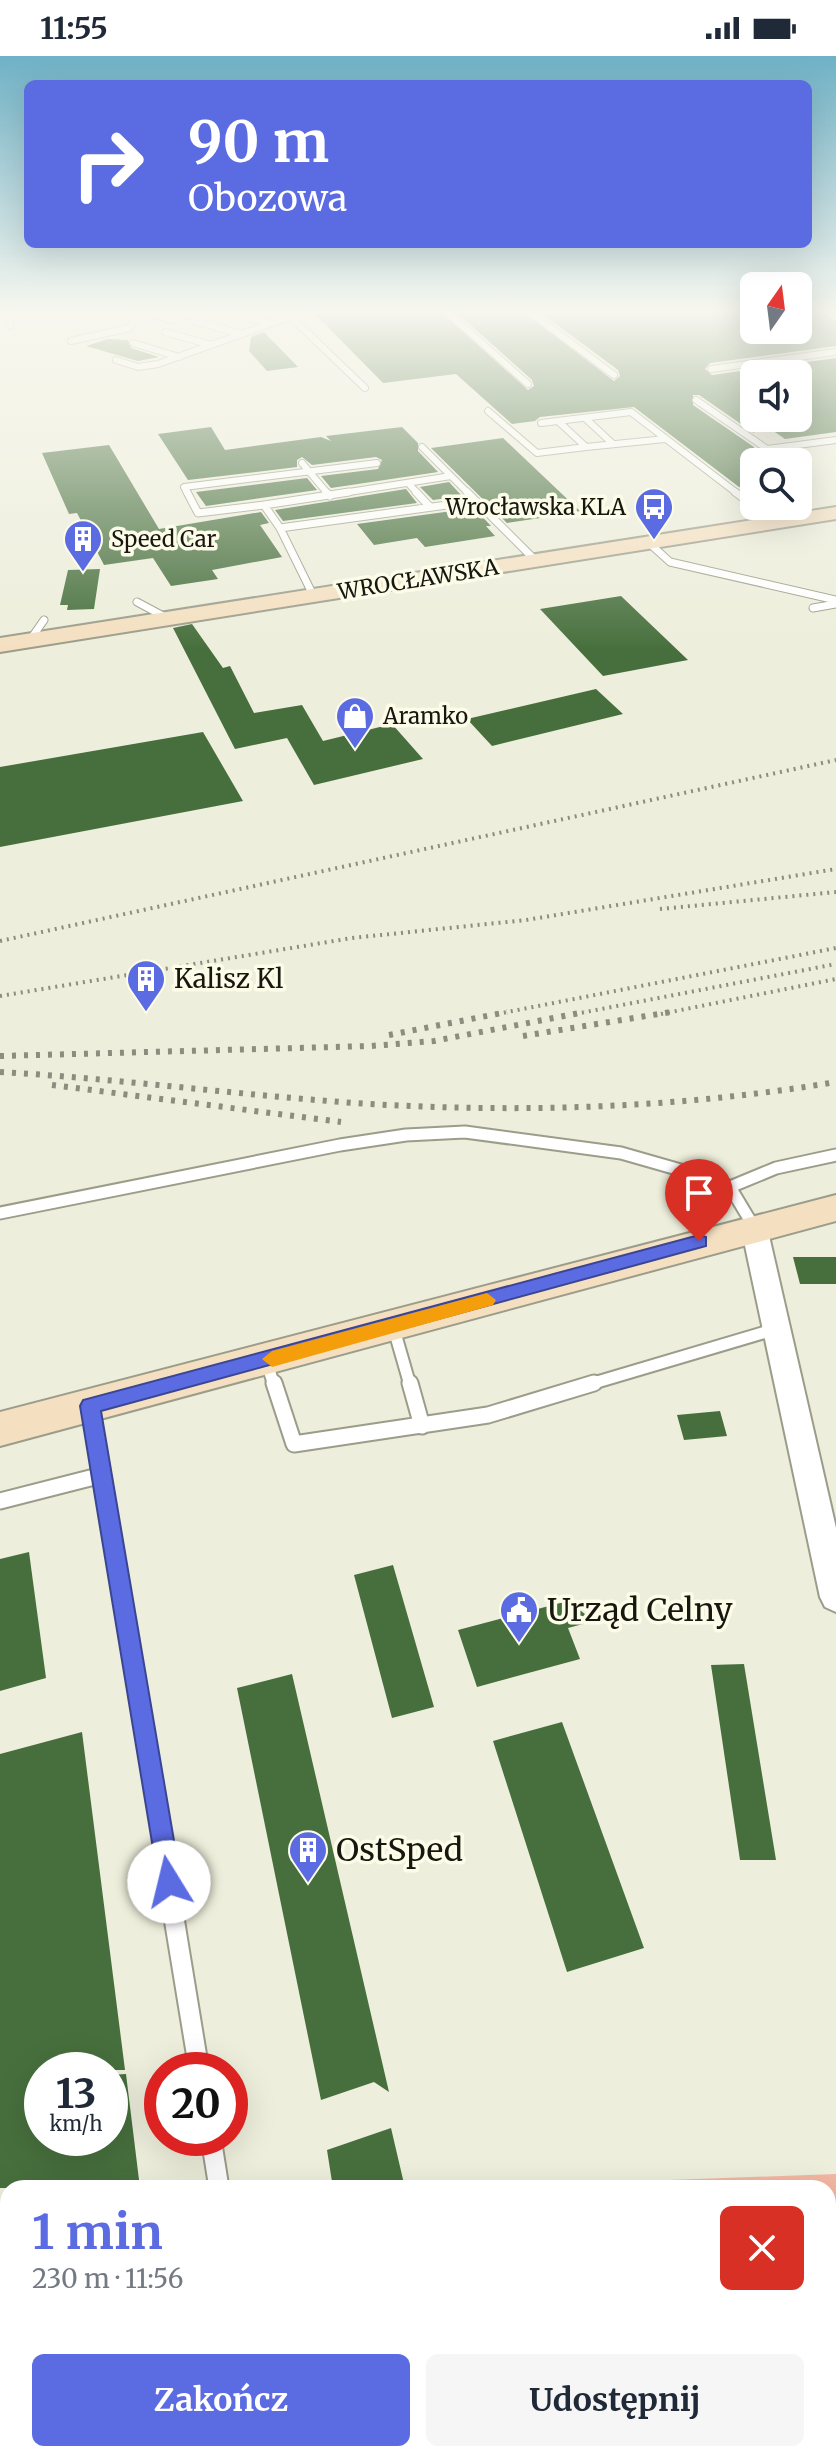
<!DOCTYPE html>
<html lang="pl">
<head>
<meta charset="utf-8">
<style>
  body { margin:0; font-family:Merriweather,serif; background:#f6f6f7; color:#1f2937; height:100vh; display:flex; flex-direction:column; font-size:30px; white-space:nowrap }
  * { box-sizing:border-box; margin:0 }
  p { font-size:26px; color:#747a83 }
  .icon { flex:none; width:44px; height:44px; fill:none; stroke:currentColor; stroke-width:2; stroke-linecap:round; stroke-linejoin:round }
  .map { position:relative; flex:1; overflow:hidden }
  .side { position:absolute; left:0px; top:2124px; width:836px; height:282px; display:flex; flex-direction:column; background:#fff; border-radius:24px 24px 0 0; box-shadow:0 8px 32px #0002 }
  .side>* { flex:none }
  .guide { position:absolute; left:24px; top:24px; width:788px; height:168px; border-radius:12px; box-shadow:0 8px 32px #0002; background:#5b6be2; color:#fff; overflow:hidden }
  .needle { width:52px; rotate:14deg }
  .buttons { position:absolute; left:740px; top:216px; display:grid; gap:16px }
  .buttons a { display:grid; place-items:center; width:72px; height:72px; border-radius:12px; background:#fff; box-shadow:0 8px 32px #0002; font-size:40px }
  .speed { position:absolute; left:24px; top:1996px; display:flex; gap:16px; font-size:40px; font-weight:700; text-align:center }
  .speed>* { display:grid; place-content:center; width:104px; height:104px; border-radius:50%; background:#fff; box-shadow:0 8px 32px #0002; line-height:1 }
  .speed small { font-size:20px; font-weight:400 }
  .speed .limit { border:12px solid #d22; background:#fff; color:#111 }
  .pin { position:absolute; display:grid; place-items:center; width:68px; height:68px; color:#fff; margin:-82px -34px; border-radius:50% 50% 50% 0; rotate:-45deg; box-shadow:0 0 8px #0007 }
  .pin .icon { rotate:45deg }
  .me { position:absolute; width:88px; margin:-44px; rotate:351deg; stroke-linejoin:round; filter:drop-shadow(0 0 6px #0008) }
  .turn { display:flex; align-items:center; gap:28px; height:168px; padding:0 32px; font-size:36px }
  .turn .icon { width:104px; height:104px; stroke-width:2.5 }
  .turn b { display:block; font-size:56px; line-height:68px }
  .round { display:grid; place-items:center; flex:none; width:84px; height:84px; border-radius:12px; background:#f6f6f7 }
  .summary { display:flex; align-items:center; justify-content:space-between; height:136px; padding:0 32px }
  h1 { font-size:48px; font-weight:700; line-height:60px; color:#5b6be2 }
  .primary-button { display:flex; gap:16px; margin-top:auto; padding:16px 32px }
  .primary-button a { flex:1; height:92px; border-radius:12px; background:#5b6be2; color:#fff; font-size:32px; font-weight:700; line-height:92px; text-align:center }
  .primary-button a+a { background:#f6f6f7; color:#1f2937 }
  .status { display:flex; justify-content:space-between; align-items:center; height:56px; padding:0 40px; background:#fff; direction:ltr }
  .status svg { height:22px; fill:currentColor }
  .map>svg:first-child { display:block }
</style>
</head>
<body>
<div class="status"><b>11:55</b><svg viewBox="0 0 49 12"><path d="M0 12V9h3v3zM5 12V6h3v6zM10 12V3h3v9zM15 12V0h3v12zM26 1h20v11H26zM47 4h2v5h-2z"/></svg></div>
<div class="map">
<svg width="836" height="2405" viewBox="0 0 836 2405">
  <rect width="100%" height="100%" fill="#eeeedc"/>
  <path fill="#f3b7a2" d="M836,2118v287h-152l-2,-7h146v-266h-238l-2,-5z"/>
  <path fill="#476f3d" d="M314,257h128l86,77 6,-4 -2,-6 -75,-67h68l89,68 6,-5 -2,-6 -77,-57h213v17h44v-17h25l13,8v25l-126,17 -5,6 7,6 124,-17v74l-51,7 -30,-21h43v-44h-44v59l-55,-38h-6v10l61,42v38l-15,2 -105,-80 -94,10 -5,4 -23,3 -56,-50 -73,9z
    M264,276l34,35 -31,4 -18,-20 2,-14z
    M108,283l20,1 3,8 28,9 -21,4 -52,-15z
    M211,371l14,23 96,-13 10,4 -5,-5 76,-9 16,16v8l20,21 -107,16 -10,-12 57,-7 4,-9 -6,-3 -64,8 -10,-8 -5,3v7l-109,13 -30,-46z
    M503,382l78,74 -74,11 -76,-75z
    M109,389l50,84 102,-17 8,11 -9,2 22,32 -70,13 6,9 -47,7 -18,-28 -49,7 -27,-52 -8,1 -27,-61z
    M307,422l10,12 -111,16 -10,-14z
    M449,426l13,14 -29,4 -13,-13z
    M406,433l11,14 -134,18 -8,-11z
    M474,452l17,18h-5l9,10 -70,11 -8,-9 -43,7 -17,-21z
    M100,513l-6,40 -27,1 1,-5h-8l8,-35z
    M621,540l67,64 -85,16 -63,-67z
    M192,568l31,44 7,-2 24,47 48,-8 21,36 69,-17 31,35 -109,26 -27,-47 -52,11 -62,-121z
    M596,633l27,25 -131,32 -25,-27z
    M203,676l40,69 -243,46v-80z
    M793,1201h43v27h-36z
    M720,1355l7,25 -43,4 -7,-25z
    M29,1496l17,126 -46,13v-132z
    M393,1509l41,142 -42,11 -38,-143z
    M568,1545l26,20 -26,7 12,31 -103,28 -19,-57z
    M744,1608l32,196h-36l-29,-195z
    M292,1618l97,418 -15,-10 -53,18 -84,-412z
    M562,1666l82,226 -77,24 -74,-231z
    M82,1676l43,338h-83v68h68v-63l16,-1 14,114h-140v-434z
    M391,2072l14,60h-72l-6,-38z"/>
  <g fill="none" stroke-linecap="round" stroke-linejoin="round">
    <g stroke="#9c9c8b" stroke-width="8">
      <path id="lane-far4" d="M150,257l20,7 26,-7
        M232,257l39,11
        M295,257l-1,7 71,68
        M448,257l80,71
        M531,257l83,62
        M0,258l10,4v8
        M194,265l48,13
        M165,276l46,13
        M71,285l58,-13 11,-15
        M133,287l46,14
        M116,304l22,7 20,-3 137,-49
        M711,313l125,-17
        M696,344l71,49 69,-9
        M488,355l49,42 49,-6
        M585,362l28,26
        M558,365l28,26 79,-8
        M541,367l90,-11 107,82
        M422,391l47,47
        M302,407l26,31
        M409,428l9,10
        M188,438l-4,-7 193,-24
        M336,438l115,-18"/>
    </g>
    <g stroke="#9c9c8b" stroke-width="9">
      <path id="lane-far3" d="M187,436l11,21 66,-8
        M326,436l4,4
        M349,436l-85,13 16,23 196,-27
        M416,436l14,15
        M467,436l68,68
        M735,436l40,30
        M280,472l33,67
        M648,486l22,20 166,38
        M137,546l30,16
        M813,552l23,-4
        M30,584l14,-20"/>
    </g>
    <g stroke="#9c9c8b" stroke-width="15">
      <path id="lane-far2" d="M730,1131l46,-19 60,-13
        M0,1157l340,-68 66,-10 59,-3 156,21 84,24 25,10 24,40
        M393,1270l17,59
        M266,1305l8,24
        M587,1329l189,-56"/>
    </g>
    <g stroke="#9c9c8b" stroke-width="19">
      <path id="lane-far1" d="M274,1327l20,61 194,-29 106,-32
        M410,1327l12,43
        M102,1419l63,384
        M0,1445l102,-26 -12,-69"/>
    </g>
    <g stroke="#9c9c8b" stroke-width="23">
      <path id="lane" d="M164,1801l35,213
        M211,2082l8,50
        M262,2398l1,7"/>
    </g>
    <g stroke="#9c9c8b" stroke-width="4">
      <path id="street" d="M754,1161l9,3 4,7 69,301v84l-11,-5 -5,-10 -79,-370 4,-7z"/>
    </g>
    <g stroke="#9c9c8b" stroke-width="4">
      <path id="secondary" d="M836,451v12l-836,133v-14z
        M836,1139v26l-836,225v-34z"/>
    </g>
    <use href="#lane-far4" stroke="#fff" stroke-width="6"/>
    <use href="#lane-far3" stroke="#fff" stroke-width="7"/>
    <use href="#lane-far2" stroke="#fff" stroke-width="11"/>
    <use href="#lane-far1" stroke="#fff" stroke-width="15"/>
    <use href="#lane" stroke="#fff" stroke-width="19"/>
    <use href="#street" fill="#fff" fill-rule="evenodd"/>
    <use href="#secondary" fill="#f4e0c1" fill-rule="evenodd"/>
    <path stroke="#8c8c7f" stroke-width="4" stroke-dasharray="2 5" stroke-linecap="butt" d="M660,853l176,-17
      M0,885l836,-181
      M0,940l352,-58 174,-18 310,-51
      M497,958l339,-66
      M575,958l261,-50
      M661,958l175,-35"/>
    <path stroke="#8c8c7f" stroke-width="6" stroke-dasharray="4 8" stroke-linecap="butt" d="M389,979l118,-23
      M523,980l148,-24
      M0,1000l371,-10 63,-5 151,-29
      M0,1016c123,7 246,24 370,32 156,9 311,4 466,-22
      M52,1029l289,37"/>
  </g>
  <linearGradient id="sky" x2="0" y2="1"><stop stop-color="#6fb1c6"/><stop offset="0.43" stop-color="#f7f7ef"/><stop offset="1" stop-color="#f7f7ef" stop-opacity="0"/></linearGradient>
  <rect width="836" height="594" fill="url(#sky)"/>
  <path fill="#5b6be2" stroke="#3b4693" stroke-width="2" d="M699,1179l7,2v9l-605,165 80,471 -3,9 -9,4 -9,-4 -80,-485 3,-6z"/>
  <path fill="#f59e0b" d="M487,1237l9,7 -3,5 -221,62 -10,-8 10,-8z"/>
  <defs>
    <g id="bus-pin" transform="scale(2)"><path d="M0 17L-7.5 6A9.5 9.5 0 1 1 7.5 6Z" fill="#5b6be2" stroke="#fcfce9"/><path d="M-5-6H5V4H4V6H2V4H-2V6H-4V4H-5ZM-3.5-4V0h7V-4ZM-3.5 1.2v1.5H-2V1.2ZM2 1.2v1.5H3.5V1.2Z" fill="#fff"/></g>
    <g id="building-pin" transform="scale(2)"><path d="M0 17L-7.5 6A9.5 9.5 0 1 1 7.5 6Z" fill="#5b6be2" stroke="#fcfce9"/><path d="M-4-6H4V6H1V3H-1V6H-4ZM-2.5-4.3h1.7v1.8h-1.7ZM.8-4.3h1.7v1.8H.8ZM-2.5-1h1.7V.8h-1.7ZM.8-1h1.7V.8H.8Z" fill="#fff"/></g>
    <g id="shop-pin" transform="scale(2)"><path d="M0 17L-7.5 6A9.5 9.5 0 1 1 7.5 6Z" fill="#5b6be2" stroke="#fcfce9"/><path d="M-5-2.5h2.3a2.7 3.5 0 0 1 5.4 0H5L5.5 6h-11ZM-1.5-2.5h3a1.5 2.3 0 0 0-3 0Z" fill="#fff"/></g>
    <g id="civic-pin" transform="scale(2)"><path d="M0 17L-7.5 6A9.5 9.5 0 1 1 7.5 6Z" fill="#5b6be2" stroke="#fcfce9"/><path d="M-.6-6.5H3V-4.5H.6V-3L4-1V1h2V6H-6V1h2V-1L-.6-3ZM-1.2 2.5V6h2.4V2.5Z" fill="#fff"/></g>
  </defs>
  <g fill-rule="evenodd">
    <use href="#bus-pin" x="654" y="451"/>
    <use href="#building-pin" x="83" y="483"/>
    <use href="#shop-pin" x="355" y="660"/>
    <use href="#building-pin" x="146" y="923"/>
    <use href="#civic-pin" x="519" y="1554"/>
    <use href="#building-pin" x="308" y="1794"/>
  </g>
  <g text-anchor="middle" stroke-width="7" stroke-linejoin="round" paint-order="stroke">
    <g font-size="22" fill="#171710" stroke="#fcfce9" text-anchor="start">
      <text x="626" y="459" text-anchor="end">Wrocławska KLA</text>
      <text x="111" y="491">Speed Car</text>
      <text x="383" y="668">Aramko</text>
    </g>
    <g font-size="22" fill="#171710" stroke="#fcfce9">
      <text transform="translate(418 523) rotate(-9)" y="8">WROCŁAWSKA</text>
    </g>
    <g font-size="26" fill="#171710" stroke="#fcfce9" text-anchor="start">
      <text x="174" y="932">Kalisz Kl</text>
    </g>
    <g font-size="32" fill="#171710" stroke="#fcfce9" text-anchor="start">
      <text x="547" y="1565">Urząd Celny</text>
      <text x="336" y="1805">OstSped</text>
    </g>
  </g>
</svg>
<div class="buttons">
<a><svg class="needle" viewBox="-14 -14 28 28"><path d="M0-13l5 13h-10z" fill="#e53935"/><path d="M0 13l5-13h-10z" fill="#747a83"/></svg></a>
<a><svg class="icon" aria-label="sound" viewBox="0 0 24 24"><path d="M4 9h4l5-4v14l-5-4H4zM17 9q2 3 0 6"/></svg></a>
<a><svg class="icon" aria-label="search" viewBox="0 0 24 24"><circle cx="10" cy="10" r="6"/><path d="M15 15l6 6"/></svg></a>
</div>
<div class="speed"><div>13<small>km/h</small></div><div class="limit">20</div></div>
<div class="pin" style="left:699px;top:1185px;background:#d93025"><svg class="icon" aria-label="arrive" viewBox="0 0 24 24"><path d="M6 21V4h12l-3 4 3 4H6"/></svg></div>
<svg class="me" style="left:169px;top:1826px" viewBox="-20 -20 40 40"><circle r="19" fill="#fff"/><path d="M0-13L10 11 0 6-10 11z" fill="#5b6be2"/></svg>
<div class="guide">
<div class="turn"><svg class="icon" aria-label="right" viewBox="0 0 24 24"><path d="M7 20v-9h11M14 6l5 5-5 5"/></svg><div><b>90 m</b>Obozowa</div></div>
</div>
<section class="side">
<div class="summary"><div><h1>1 min</h1><p>230 m · 11:56</p></div><a class="round" style="background:#d93025;color:#fff"><svg class="icon" aria-label="close" viewBox="0 0 24 24"><path d="M6 6l12 12M18 6L6 18"/></svg></a></div>
<div class="primary-button"><a>Zakończ</a><a>Udostępnij</a></div>
</section>
</div>
</body>
</html>
